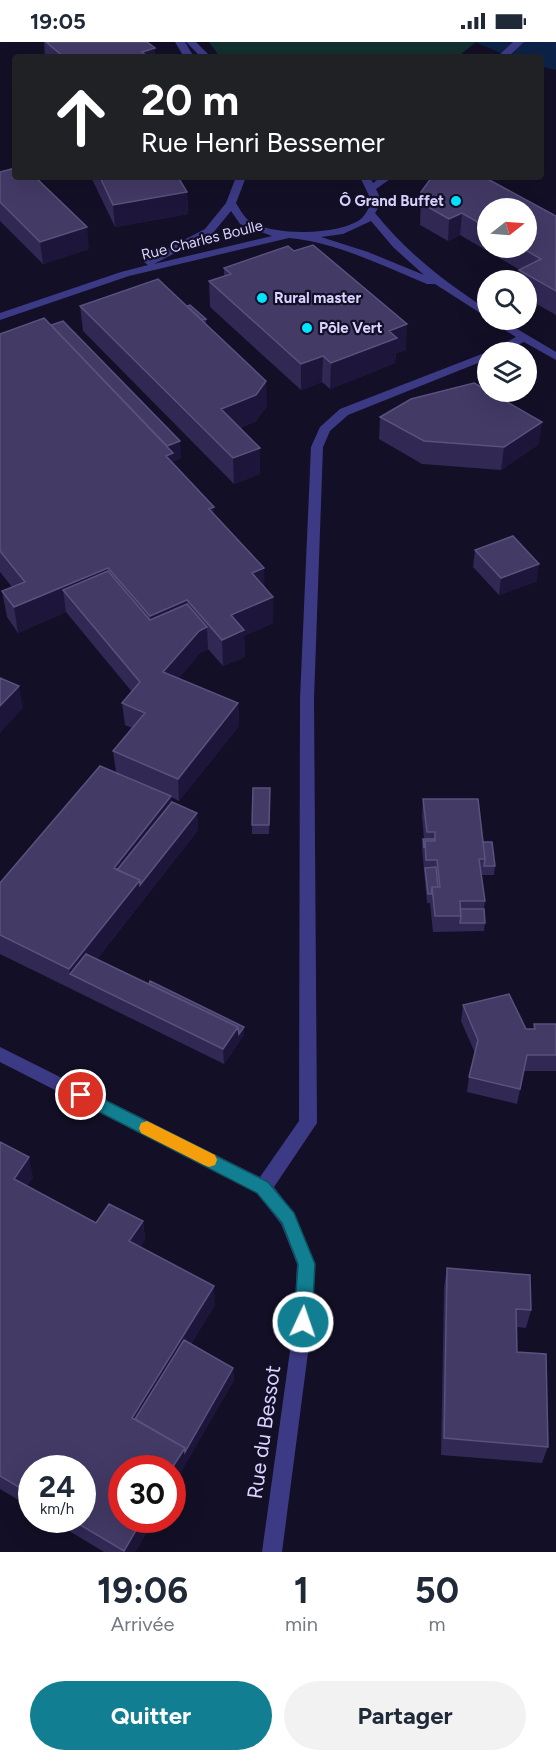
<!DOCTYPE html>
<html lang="fr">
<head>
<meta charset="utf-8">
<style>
  body { margin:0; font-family:Figtree,sans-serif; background:#f2f2f3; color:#1f2937; height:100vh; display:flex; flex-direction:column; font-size:22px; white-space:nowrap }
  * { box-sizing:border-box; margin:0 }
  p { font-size:20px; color:#747a83 }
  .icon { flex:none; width:33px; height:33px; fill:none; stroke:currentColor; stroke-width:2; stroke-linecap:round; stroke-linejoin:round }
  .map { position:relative; height:1510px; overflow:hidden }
  .side { display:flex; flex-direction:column; background:#fff; flex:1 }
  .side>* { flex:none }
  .guide { position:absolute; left:12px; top:12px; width:532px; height:126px; border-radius:6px; box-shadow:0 6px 24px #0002; background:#202124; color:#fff; overflow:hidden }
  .needle { width:39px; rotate:73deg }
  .buttons { position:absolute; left:477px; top:156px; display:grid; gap:12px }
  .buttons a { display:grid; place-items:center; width:60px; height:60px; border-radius:50%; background:#fff; box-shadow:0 6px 24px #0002; font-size:30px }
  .speed { position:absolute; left:18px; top:1413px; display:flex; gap:12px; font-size:30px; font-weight:700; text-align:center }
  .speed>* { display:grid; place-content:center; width:78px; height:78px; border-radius:50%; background:#fff; box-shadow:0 6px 24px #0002; line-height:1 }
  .speed small { font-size:15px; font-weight:400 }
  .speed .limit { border:9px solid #d22; background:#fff; color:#111 }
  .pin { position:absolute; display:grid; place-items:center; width:51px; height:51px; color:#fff; margin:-26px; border:3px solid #fff; border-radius:50%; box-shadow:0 2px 6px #0007 }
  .me { position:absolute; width:66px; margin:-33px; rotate:3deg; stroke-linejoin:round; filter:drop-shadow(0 0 4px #0008) }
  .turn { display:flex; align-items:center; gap:21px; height:126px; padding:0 30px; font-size:27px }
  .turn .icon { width:78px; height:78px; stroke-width:2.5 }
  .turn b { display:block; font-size:42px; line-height:51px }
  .eta { display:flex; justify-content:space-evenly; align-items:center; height:102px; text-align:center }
  .eta b { font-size:36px; font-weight:700; line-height:42px }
  .button { display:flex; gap:12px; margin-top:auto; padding:12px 30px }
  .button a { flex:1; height:69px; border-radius:36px; background:#117e91; color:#fff; font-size:24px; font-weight:700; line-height:69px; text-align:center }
  .button a+a { background:#f2f2f3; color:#1f2937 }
  .status { display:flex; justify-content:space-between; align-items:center; height:42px; padding:0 30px; background:#fff; direction:ltr }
  .status svg { height:16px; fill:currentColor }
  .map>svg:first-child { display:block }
</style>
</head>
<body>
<div class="status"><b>19:05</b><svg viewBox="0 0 49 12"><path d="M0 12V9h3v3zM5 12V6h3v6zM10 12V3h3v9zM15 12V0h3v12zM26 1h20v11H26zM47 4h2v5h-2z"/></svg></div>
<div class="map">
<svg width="556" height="1510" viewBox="0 0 556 1510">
  <rect width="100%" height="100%" fill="#130f26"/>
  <path fill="#12302f" d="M209,0h265l1,1 -18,14h-237z"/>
  <path fill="#0c2248" d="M474,0h82v28l-14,-3v-10h-31z"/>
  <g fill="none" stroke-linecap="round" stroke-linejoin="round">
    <path fill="#3d3a85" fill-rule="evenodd" d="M175,0h10l9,15h-10z
      M186,0h10l15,15h-10z
      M513,0h11l-16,15h-11z
      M236,135h10l-10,26c3,5 7,12 11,16 20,18 95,17 115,-1 4,-4 7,-11 10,-16l-12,-25h10l3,6 8,-6h12l-17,12 6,13 -7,11c32,40 70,69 113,97v8l-53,-34h-8c-44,-18 -91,-42 -138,-46l-160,38 -129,44v-7l121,-41 27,-7 -4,-3 1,-2 60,-31 21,-26zM231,169l9,13 32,12 -118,28 59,-31zM371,179l22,26 31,28 -56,-23 -47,-15 22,-3z
      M489,278h13l54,32v8l-32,-18 -23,10h-13v7l-140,56 -18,16 -7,16 -9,252 3,424 -43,64 20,26 21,51 -3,58 -30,230h-20l32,-230 3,-58 -16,-40 -24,-31 -257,-131v-15l260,130 39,-56 1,-422 11,-252 9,-20 20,-18 147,-57 29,-15z"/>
  </g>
  <path fill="#312854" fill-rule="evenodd" d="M44,0h103l8,6v9h-110z
    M0,130l89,77 -46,15 -43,-43z
    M91,135h87l9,15 1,22 -73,13z
    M421,150l135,24v99l-30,-17v-18h-8l2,-10 -60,-35 -12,6 -28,-16zM488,166l38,40h-38z
    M224,226l182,82 -10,3 -1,10 -65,26 -8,-7 -21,8 -91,-83 -1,-26 15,-5z
    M80,264h107l19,13v5l61,82 -11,15 -16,7 20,46 -26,10 -151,-153z
    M0,292l181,124 -7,3v3l40,51 51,72 8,36 -29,13 1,21 -22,9 -15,-17 -8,4 -22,26 60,24 1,23 -60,75 -8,-4 1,5 25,11 1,17 -101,129 52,25 95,43v8l-20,29 -224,-110v-71l116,-111 -3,-21 19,-23 -7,-3 -3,-22 10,-11 -66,-80 -48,21 -11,-16 -5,-26 10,-4 -12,-15z
    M380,375l159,27 -38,26 -79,-6 -43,-25z
    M475,508l62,31 -38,14 -26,-28z
    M270,746l-1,46h-17v-9z
    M423,757l60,43 12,24 -1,9h-13l4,26 -1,8 1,14 -1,8 -51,1 -3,-29h-3l-5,-55 1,-9h1l-2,-23z
    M463,963l63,24h7l1,-5h22v47h-32l-7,33 -50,-12 2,-15 6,-24 -14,-32z
    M0,1100l33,35 -6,9 69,37 47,-2 2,19 -5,7 75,58 -24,39 42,24 1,13 -112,139h32l-19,32h-31l-53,-32h31l-50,-52v40l-32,-19z
    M447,1226l84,42 -5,18 -9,-1v25l31,95 -6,16 -101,-8 3,-168z"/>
  <path fill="#1d163a" d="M155,6v9h-13v-5z
    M187,150l1,22 -73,13 -2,-22z
    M462,171l-2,22 -12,6 1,-22z
    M87,185l2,22 -46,15 -3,-22z
    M407,282l-1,26 -10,3 -1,10 -65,26 1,-26 58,-32z
    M323,314l-1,26 -21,8v-26z
    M266,339l1,25 -11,15 -34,14 -1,-26z
    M542,380l-3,22 -38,26 3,-23z
    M180,399l1,17 -7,3 1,18 -14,-31z
    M260,406v26l-26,10 -1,-26z
    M214,465l1,26 -6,-24z
    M539,522l-2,17 -38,14 2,-17z
    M108,526l3,26 -48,-4 3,22 -48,21 -4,-26z
    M264,526l1,26 -13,-21z
    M273,555v26l-29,13 1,21 -22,9 -1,-26 9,-25z
    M187,558l1,26 -36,16 -2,-26z
    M207,585l1,23 -8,3 -35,42 -2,-23 36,-41z
    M19,644l4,22 -23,25v-27z
    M238,661l1,23 -60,75 -1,-22z
    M171,754l2,23 -48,60 -11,-11z
    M197,771l1,17 -117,149 -11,-5 -1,-5 71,-89z
    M238,985h6v8l-20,29 -1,-15z
    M29,1115l4,20 -14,22 -5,-20z
    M143,1179l2,19 -13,20 -3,-19z
    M214,1244l1,19 -75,121 -8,-8z
    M233,1326l1,13 -62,107v-20z
    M142,1478h12l-19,32h-11z"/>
  <path fill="#433a66" stroke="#5a527e" stroke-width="1.5" d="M46,0h101l8,6 -13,4 6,5h-84z
    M15,126v9h20l52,50 -47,15 -40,-40v-30z
    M100,135h78l9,15 -74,13z
    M432,135h52l72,39v75l-37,-21 22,-11 -19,-11h4v-40h-38v20l-26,-15 -13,6 -28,-16v-11z
    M313,203l94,79 -18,7 8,7 -66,25 -8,-7 -22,8 -92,-83 22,-7 -7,-6 64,-22 6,5z
    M158,237l108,102 -10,14 -35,14 39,39 -27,10 -153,-152z
    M190,263l16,14 -4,1 -15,-14z
    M44,276l129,135 -7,3 48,51 -5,2 55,59 -12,5 21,24 -42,18 13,15 -22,10 -35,-40 -37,16 -42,-48 -94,39 -12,-16 23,-9 -25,-31v-217z
    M63,279l117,120 -13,5 -116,-121z
    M474,341l68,39 -38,25 -80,-6 -44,-24 31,-18z
    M513,494l26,28 -38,14 -26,-28z
    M108,529l42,49 37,-16 20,23 -8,4 -36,41 75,31 -60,76 -65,-28 32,-38 -23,-10 18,-21 -77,-92z
    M0,636l19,8 -19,20z
    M100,724l71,30 -57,72 26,12 -71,89 -69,-34v-52z
    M253,746h17l-1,37h-17z
    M423,757h55l7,60h-6l6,42h-25l1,15h-26l-3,-29h8l-3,-27h-11l-1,-19h10v-9h-8z
    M172,760l25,11 -57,72v-5l-23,-10z
    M423,797h11v2h-9l-1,7z
    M483,800h9l3,24h-11l1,-7z
    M436,825l2,20h-6l-1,7h-3l-3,-26z
    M460,867h24l1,14h-25l1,-7z
    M86,912l152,73 -15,22 -153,-75z
    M150,939l94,46 -5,7 -1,-7 -89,-43z
    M509,952l17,35h9l-1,-5h22v31h-29l-7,34 -51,-12 9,-37 -15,-35z
    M0,1100l29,15 -15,22 82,44 13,-19 34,17 -14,20 85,45 -82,132 53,30 -13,20h-50v52h20l-18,31 -52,-31h10v-52h-50v27l-32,-19z
    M447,1226l83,7 1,35 -15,-1 1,43 29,2 2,93 -104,-9z
    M184,1298l49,28 -48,84v-4l-50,-29z"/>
  <path fill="#117e91" stroke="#0b525e" stroke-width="1.5" d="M81,1046l187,94 26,31 21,51 -3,58 -3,5 -6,3 -6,-3 -3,-5 4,-58 -16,-41 -25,-30 -181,-93 -3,-5 3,-5z"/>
  <path fill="#f59e0b" d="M147,1079l68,34 2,5 -2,5 -6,2 -5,-2 -63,-32 -2,-5 2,-5z"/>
  <g fill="#00e5ff" stroke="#130f26" stroke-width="2">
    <circle cx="456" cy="159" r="6"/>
    <circle cx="262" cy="256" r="6"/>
    <circle cx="307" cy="286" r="6"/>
  </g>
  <g text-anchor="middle" stroke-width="4.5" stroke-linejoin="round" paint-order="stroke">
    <g font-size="15" font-weight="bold" fill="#d9d4ff" stroke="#130f26" text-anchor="start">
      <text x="444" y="164" text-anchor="end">Ô Grand Buffet</text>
      <text x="274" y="261">Rural master</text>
      <text x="319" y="291">Pôle Vert</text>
    </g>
    <g font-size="15" fill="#d9d4ff" stroke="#130f26">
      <text transform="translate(202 198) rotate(-14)" y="5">Rue Charles Boulle</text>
    </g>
    <g font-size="21" fill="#d9d4ff" stroke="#130f26">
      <text transform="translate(264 1390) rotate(-82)" y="7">Rue du Bessot</text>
    </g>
  </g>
</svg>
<div class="buttons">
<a><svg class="needle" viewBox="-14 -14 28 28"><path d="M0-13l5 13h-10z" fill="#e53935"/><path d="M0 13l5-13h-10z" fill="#747a83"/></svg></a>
<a><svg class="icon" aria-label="search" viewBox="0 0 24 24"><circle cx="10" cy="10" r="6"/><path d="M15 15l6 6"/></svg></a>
<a><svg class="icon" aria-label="layers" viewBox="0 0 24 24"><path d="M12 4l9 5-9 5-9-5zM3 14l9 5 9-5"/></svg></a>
</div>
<div class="speed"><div>24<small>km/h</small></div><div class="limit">30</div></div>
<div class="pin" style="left:81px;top:1053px;background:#d93025"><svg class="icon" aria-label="arrive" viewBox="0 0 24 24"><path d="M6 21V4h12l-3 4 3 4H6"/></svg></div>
<svg class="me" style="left:303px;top:1280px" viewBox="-20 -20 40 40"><circle r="17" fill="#117e91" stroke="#fff" stroke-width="3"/><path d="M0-11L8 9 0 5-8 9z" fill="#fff"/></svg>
<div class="guide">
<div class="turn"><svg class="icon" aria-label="ahead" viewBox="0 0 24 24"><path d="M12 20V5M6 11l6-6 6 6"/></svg><div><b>20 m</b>Rue Henri Bessemer</div></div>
</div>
</div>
<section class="side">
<div class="eta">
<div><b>19:06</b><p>Arrivée</p></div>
<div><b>1</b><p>min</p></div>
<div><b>50</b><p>m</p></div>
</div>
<div class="button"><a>Quitter</a><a>Partager</a></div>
</section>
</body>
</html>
